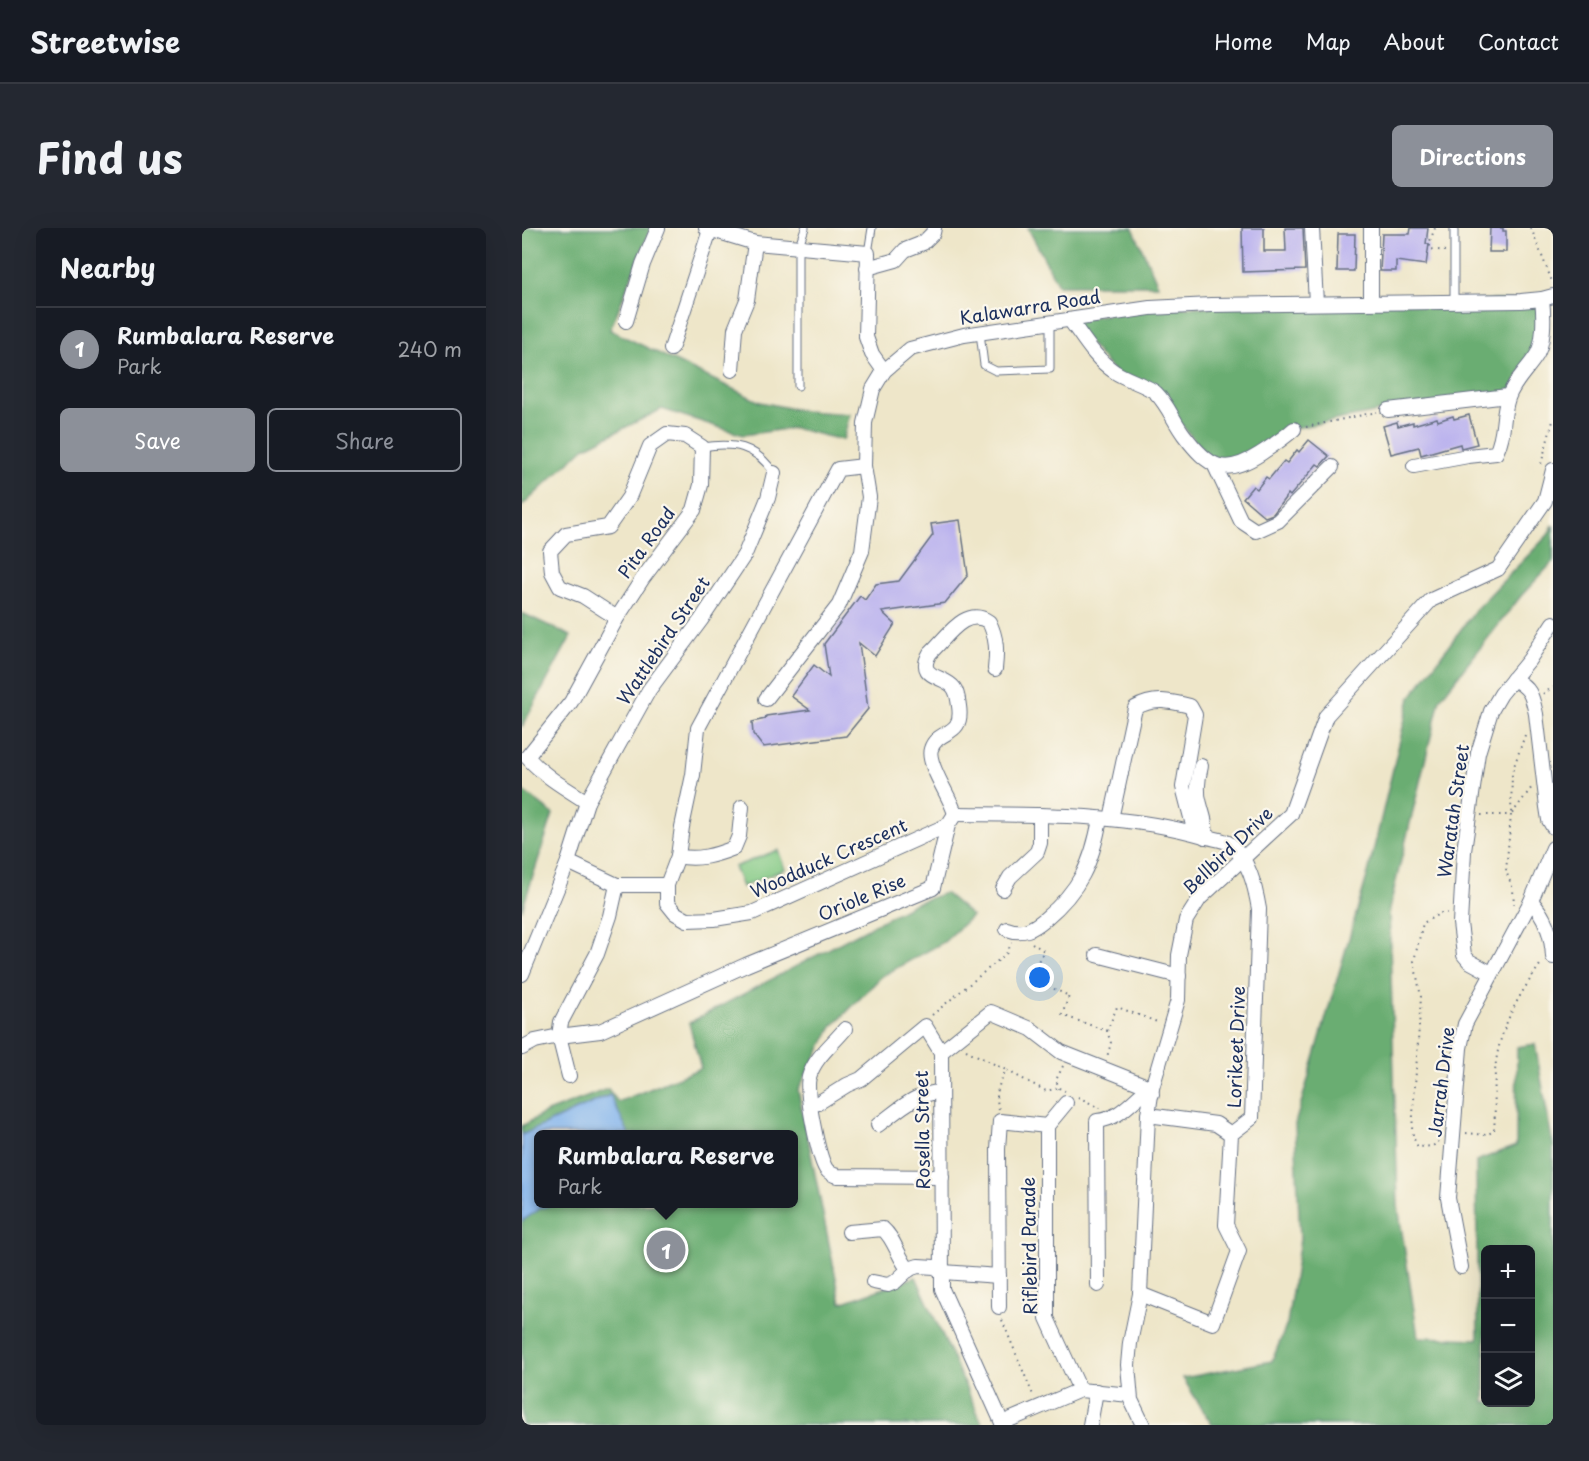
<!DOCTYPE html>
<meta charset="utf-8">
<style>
:root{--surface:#171b24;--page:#242831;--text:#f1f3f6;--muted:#9ea1a6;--line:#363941;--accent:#8c9099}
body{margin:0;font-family:"Playpen Sans",sans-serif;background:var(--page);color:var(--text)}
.controls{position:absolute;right:18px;bottom:18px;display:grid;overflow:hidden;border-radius:9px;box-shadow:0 6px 24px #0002}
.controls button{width:54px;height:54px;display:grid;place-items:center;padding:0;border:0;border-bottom:2px solid var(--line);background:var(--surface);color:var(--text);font:30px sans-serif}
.you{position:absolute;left:518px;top:750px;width:21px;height:21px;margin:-15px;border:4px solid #fff;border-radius:50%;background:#1a73e8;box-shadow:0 0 0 9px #1a73e833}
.badge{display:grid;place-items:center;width:39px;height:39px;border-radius:50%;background:var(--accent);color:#fff;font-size:20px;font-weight:700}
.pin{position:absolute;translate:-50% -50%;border:3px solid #fff;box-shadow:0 2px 6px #0006}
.popup{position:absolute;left:12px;top:902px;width:264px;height:78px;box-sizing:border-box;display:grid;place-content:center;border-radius:9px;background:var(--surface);filter:drop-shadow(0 2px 4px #0005);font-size:20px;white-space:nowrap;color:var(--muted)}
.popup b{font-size:22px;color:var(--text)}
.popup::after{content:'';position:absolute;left:50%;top:100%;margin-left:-12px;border:12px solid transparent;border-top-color:var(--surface)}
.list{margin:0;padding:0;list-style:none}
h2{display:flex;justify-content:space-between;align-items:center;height:78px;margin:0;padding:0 24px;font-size:26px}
h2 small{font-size:20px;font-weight:400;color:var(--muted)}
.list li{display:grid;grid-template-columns:39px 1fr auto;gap:18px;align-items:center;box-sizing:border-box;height:84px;padding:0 24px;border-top:2px solid var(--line)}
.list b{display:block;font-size:22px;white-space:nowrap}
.list p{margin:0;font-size:20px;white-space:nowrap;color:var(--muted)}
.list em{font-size:20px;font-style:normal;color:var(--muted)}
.actions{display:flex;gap:12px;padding:18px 24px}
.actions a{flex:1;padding:14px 0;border:2px solid var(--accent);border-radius:9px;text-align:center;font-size:21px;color:var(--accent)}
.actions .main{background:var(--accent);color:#fff}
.icon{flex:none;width:33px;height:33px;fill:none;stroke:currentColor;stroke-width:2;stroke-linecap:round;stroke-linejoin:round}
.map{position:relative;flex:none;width:1031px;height:1197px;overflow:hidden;border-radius:9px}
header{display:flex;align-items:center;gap:36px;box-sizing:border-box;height:84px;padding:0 30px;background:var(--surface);border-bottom:2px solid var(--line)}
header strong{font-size:28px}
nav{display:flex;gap:33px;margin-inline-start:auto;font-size:21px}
.intro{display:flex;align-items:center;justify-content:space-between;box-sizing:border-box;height:144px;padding:0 36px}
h1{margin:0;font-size:42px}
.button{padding:15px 27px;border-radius:9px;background:var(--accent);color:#fff;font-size:21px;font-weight:700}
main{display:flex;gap:36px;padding:0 36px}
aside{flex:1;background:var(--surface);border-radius:9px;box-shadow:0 6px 24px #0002}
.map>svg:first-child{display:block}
.green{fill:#83c984;stroke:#4f7c71;stroke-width:1.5}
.forest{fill:#6aad72;stroke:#426e68;stroke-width:1.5;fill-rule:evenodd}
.water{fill:#80b2ec;stroke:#4e70a5;stroke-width:1.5}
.building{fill:#b7afee}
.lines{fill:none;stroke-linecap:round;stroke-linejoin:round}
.service-casing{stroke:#656f83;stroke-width:9}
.minor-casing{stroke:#656f83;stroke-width:16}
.path{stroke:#656f83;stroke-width:2;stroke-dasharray:1.5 4.5;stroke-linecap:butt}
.service{stroke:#fff;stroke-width:7}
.minor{stroke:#fff;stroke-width:14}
.labels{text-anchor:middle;stroke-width:4.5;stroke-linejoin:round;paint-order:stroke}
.street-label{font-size:18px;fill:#1b2f5e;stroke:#fbf7ec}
</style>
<header>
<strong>Streetwise</strong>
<nav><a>Home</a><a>Map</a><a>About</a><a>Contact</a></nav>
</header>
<div class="intro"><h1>Find us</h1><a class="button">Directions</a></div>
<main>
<aside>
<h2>Nearby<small></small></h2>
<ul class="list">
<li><span class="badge">1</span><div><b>Rumbalara Reserve</b><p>Park</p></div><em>240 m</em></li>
</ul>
<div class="actions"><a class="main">Save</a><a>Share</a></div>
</aside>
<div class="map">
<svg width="1031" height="1197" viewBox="0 0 1031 1197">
<rect width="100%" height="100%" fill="#fbf7ec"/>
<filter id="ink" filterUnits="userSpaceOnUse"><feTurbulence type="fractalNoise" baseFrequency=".0167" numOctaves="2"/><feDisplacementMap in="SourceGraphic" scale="12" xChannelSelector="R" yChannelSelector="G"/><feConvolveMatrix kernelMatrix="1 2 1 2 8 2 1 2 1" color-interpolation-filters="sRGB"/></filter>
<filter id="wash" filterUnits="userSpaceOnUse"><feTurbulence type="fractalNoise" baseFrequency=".008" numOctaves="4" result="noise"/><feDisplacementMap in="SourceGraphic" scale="24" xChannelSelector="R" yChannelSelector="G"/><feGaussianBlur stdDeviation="1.35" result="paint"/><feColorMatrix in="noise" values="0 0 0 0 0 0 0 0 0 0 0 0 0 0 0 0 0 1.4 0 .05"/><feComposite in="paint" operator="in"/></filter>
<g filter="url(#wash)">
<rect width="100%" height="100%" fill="#eee6c9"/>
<polygon class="green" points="256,622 263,641 220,659 212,639"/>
<g class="forest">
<polygon points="0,0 129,0 88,102 238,174 282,183 328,186 321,212 271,200 221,207 140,181 62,220 0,278"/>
<polygon points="506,0 611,0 636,57 536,57"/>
<polygon points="1020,71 1022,100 986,168 866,182 768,201 721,237 692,236 632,163 592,144 548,92 628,80"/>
<path d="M1031,297V334L999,368L918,471L867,682L876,978L896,1109L956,1111L954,933L994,918L995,819L1013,816L1031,918V1197H690L661,1150L750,1133L765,1096L778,1011L773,896L846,645L888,470L954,381L1026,307ZM963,1022H1008V1174H963Z"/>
<polygon points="0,385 49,408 0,499"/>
<polygon points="0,562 31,586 0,682"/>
<polygon points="423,665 450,688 422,714 360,748 310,799 276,862 319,1075 394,1049 461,1197 0,1197 0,993 19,980 31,976 272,976 272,906 107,906 87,867 0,907 0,898 25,884 86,861 96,874 179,840 167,795 393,675"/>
</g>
<polygon class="water" points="88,867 107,906 16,906 16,976 31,976 19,980 0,993 0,907"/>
<g id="blocks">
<g class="building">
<polygon points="720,0 742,0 742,23 764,23 763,0 781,0 783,42 721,44"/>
<polygon points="889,0 906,0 904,16 907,16 904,37 874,33 874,43 858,43 860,6 888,6"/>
<polygon points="968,0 981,0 981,3 984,3 984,24 967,24"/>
<polygon points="816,6 833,6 832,43 815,43"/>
<polygon points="947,187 955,216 939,220 938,216 899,227 897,219 869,226 861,198 875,194 876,198 891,194 891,197 915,190 916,193 931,188 932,191"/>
<polygon points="787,212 807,228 798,238 795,236 768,268 766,266 751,286 743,289 721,270 731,258 735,261 744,249 747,251 762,233 765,235 775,222 777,224"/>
<polygon points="438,292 446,347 423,375 360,384 373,396 353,428 337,415 346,481 324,508 241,519 231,506 230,494 243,491 244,488 288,482 269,468 292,437 307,449 302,416 338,368 343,372 354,356 377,353 411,307 409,296"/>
</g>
</g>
</g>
<g filter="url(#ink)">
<use href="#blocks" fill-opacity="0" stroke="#656f83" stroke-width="1.5"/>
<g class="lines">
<g class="service-casing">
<g id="service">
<polyline points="932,0 932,74"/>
<polyline points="346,25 350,0"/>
<polyline points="458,105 462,137 474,143 528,141 528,95"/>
<polyline points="276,158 276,20 283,0"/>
<path d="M180,219C212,214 233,217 252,245"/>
</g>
</g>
<g class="minor-casing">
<g id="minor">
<polyline points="184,0 233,15 346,25 344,109 350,126 362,143"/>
<polyline points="790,0 794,75"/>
<polyline points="345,40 374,32 383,22 401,15 411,5 412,0"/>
<polyline points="849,74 849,0"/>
<path d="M548,92C562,111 573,131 593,144C603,151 627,158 634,165C646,177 652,194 662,207C687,240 702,249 738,226C750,218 761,211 772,201"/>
<polyline points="104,93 121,36 136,0"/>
<polyline points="149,121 188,2"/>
<polyline points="210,142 213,101 225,72 233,15"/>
<polyline points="866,182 986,168"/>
<polyline points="692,236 719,293 734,303 756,293 810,239"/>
<polyline points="342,238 316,241 176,500 171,547 160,599 156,628 145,657 145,675 153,685 165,692 192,691 230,685 426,597 433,586"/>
<path d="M892,238L946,228L974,225C984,204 979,191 986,170C991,155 1003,144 1012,131C1023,118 1022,88 1020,71"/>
<path d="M991,451C1009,460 1010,468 1014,486L1025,579L1027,592L1031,599"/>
<polyline points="244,471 317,377 340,323 347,269 342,238 343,195 351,161 362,143 388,121 442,107 628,80 689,77 999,73 1020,71 1031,68"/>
<path d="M679,538C676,550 674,564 678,576C681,588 685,596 683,609"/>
<path d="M65,574C43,560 22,548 5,529L49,474L95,390L121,350L172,282L179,257L180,219L163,208L145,206L128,218L107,269L86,299L44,306L28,323L30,344L38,359L61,368L95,390"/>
<path d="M433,586C515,587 603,585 682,608C690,611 702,611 708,616C727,631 733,658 737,681L730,890L709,906L704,997L717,1023L691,1095L618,1066"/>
<path d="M433,586C429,569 404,536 409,521C416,500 442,510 437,478C436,472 436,466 432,460C423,447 393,451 408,425C424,411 443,377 467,394C475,410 475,423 473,441"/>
<path d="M589,591L613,480C632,469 648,473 668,478L673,487L661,559L673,605"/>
<path d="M156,628C175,633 194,627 212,620L217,608L220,579"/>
<polyline points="46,634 95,657 145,657"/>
<polyline points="481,661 488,649 515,624 518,615 518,587"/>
<path d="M1009,673C1024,689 1030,707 1031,729"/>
<path d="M485,701C501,707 511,701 523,691C558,662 570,635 578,591"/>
<polyline points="575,727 657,748"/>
<polyline points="969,745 947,733 942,727 938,695 942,623 956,525 969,483 979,466 1007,432 1031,395"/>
<polyline points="0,746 46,634 65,574 127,462 179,392 223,326 246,270 252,245"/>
<path d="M323,801C310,817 293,829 287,849C283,863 296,928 304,941C307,945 310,947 316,948L420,949"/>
<polyline points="0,820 13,813 37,808 78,803 224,737 411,660 426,597"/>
<polyline points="47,848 37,808 39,794 75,726 88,688 95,657"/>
<polyline points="289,877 296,875 325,857 339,851 403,798 419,824"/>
<polyline points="626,887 694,896 709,906"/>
<path d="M356,897C377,882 392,865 419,864"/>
<polyline points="525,898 544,875"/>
<path d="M327,1004L361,1001C373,1011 376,1030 387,1042"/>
<polyline points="939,1039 926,970 938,820 943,796 1009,673 1031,620"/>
<polyline points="351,1054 366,1057 373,1054 387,1041 396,1038 413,1039 421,1044 477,1048"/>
<path d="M576,1057L575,893C596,891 606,877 621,865L630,866"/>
<polyline points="477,1079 476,921 478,893 525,898 525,1090 558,1162 608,1167"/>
<polyline points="480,1195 558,1162"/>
<polyline points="481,1197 420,1061 419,824 469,784 509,801 539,824 630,860"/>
<polyline points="568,1197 574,1163"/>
<polyline points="621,1197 609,1172 606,1137 608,1115 618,1066 626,887 630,860 656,772 657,727 664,692 678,670 769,586 804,488 909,372 976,341 1023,273 1031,242"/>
</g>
</g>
<g class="path">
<polyline points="913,0 908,13 908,21 923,23"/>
<polyline points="1009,0 1031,56"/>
<polyline points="784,199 855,184"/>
<polyline points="1019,236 1031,193"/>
<polyline points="1021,466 1031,459"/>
<polyline points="1003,507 990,544 989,587 1010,559"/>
<polyline points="959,587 989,587 984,643 991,661 992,676"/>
<polyline points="510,715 522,723 507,749 547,768 540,787 585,803 589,815 585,829"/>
<polyline points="410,787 484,726 490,715"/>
<polyline points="585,803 595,779 638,795"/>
<polyline points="444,822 484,842"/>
<polyline points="541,838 534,852 537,860 543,863"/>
<polyline points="556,869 578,880"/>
<path d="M477,881C472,866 477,856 484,842L524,863L537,860"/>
<path d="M944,905L964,907L972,903C974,880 971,857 974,834C979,796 999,764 1020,734"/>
<polyline points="917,913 911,918 896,919 892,911 890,902 899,769 892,733 901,695 919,685 925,685"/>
<polyline points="480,1092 511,1167"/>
</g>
<use href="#service" class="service"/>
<use href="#minor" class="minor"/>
</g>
</g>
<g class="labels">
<g class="street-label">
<text transform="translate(508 80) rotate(-9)" y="6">Kalawarra Road</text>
<text transform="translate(125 315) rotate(-54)" y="6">Pita Road</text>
<text transform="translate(142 413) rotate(-56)" y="6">Wattlebird Street</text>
<text transform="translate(932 583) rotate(-82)" y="6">Waratah Street</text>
<text transform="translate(706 623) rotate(-44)" y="6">Bellbird Drive</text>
<text transform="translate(307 631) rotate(-24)" y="6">Woodduck Crescent</text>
<text transform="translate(340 670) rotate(-23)" y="6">Oriole Rise</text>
<text transform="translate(715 819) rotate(-88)" y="6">Lorikeet Drive</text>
<text transform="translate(920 854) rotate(-83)" y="6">Jarrah Drive</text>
<text transform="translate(401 902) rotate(-91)" y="6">Rosella Street</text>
<text transform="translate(508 1018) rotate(-91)" y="6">Riflebird Parade</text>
</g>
</g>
</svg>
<div class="controls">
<button>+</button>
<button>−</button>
<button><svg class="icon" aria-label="layers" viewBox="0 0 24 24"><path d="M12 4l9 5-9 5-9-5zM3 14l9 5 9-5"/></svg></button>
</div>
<div class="you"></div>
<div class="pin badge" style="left:144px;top:1022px">1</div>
<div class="popup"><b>Rumbalara Reserve</b>Park</div>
</div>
</main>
